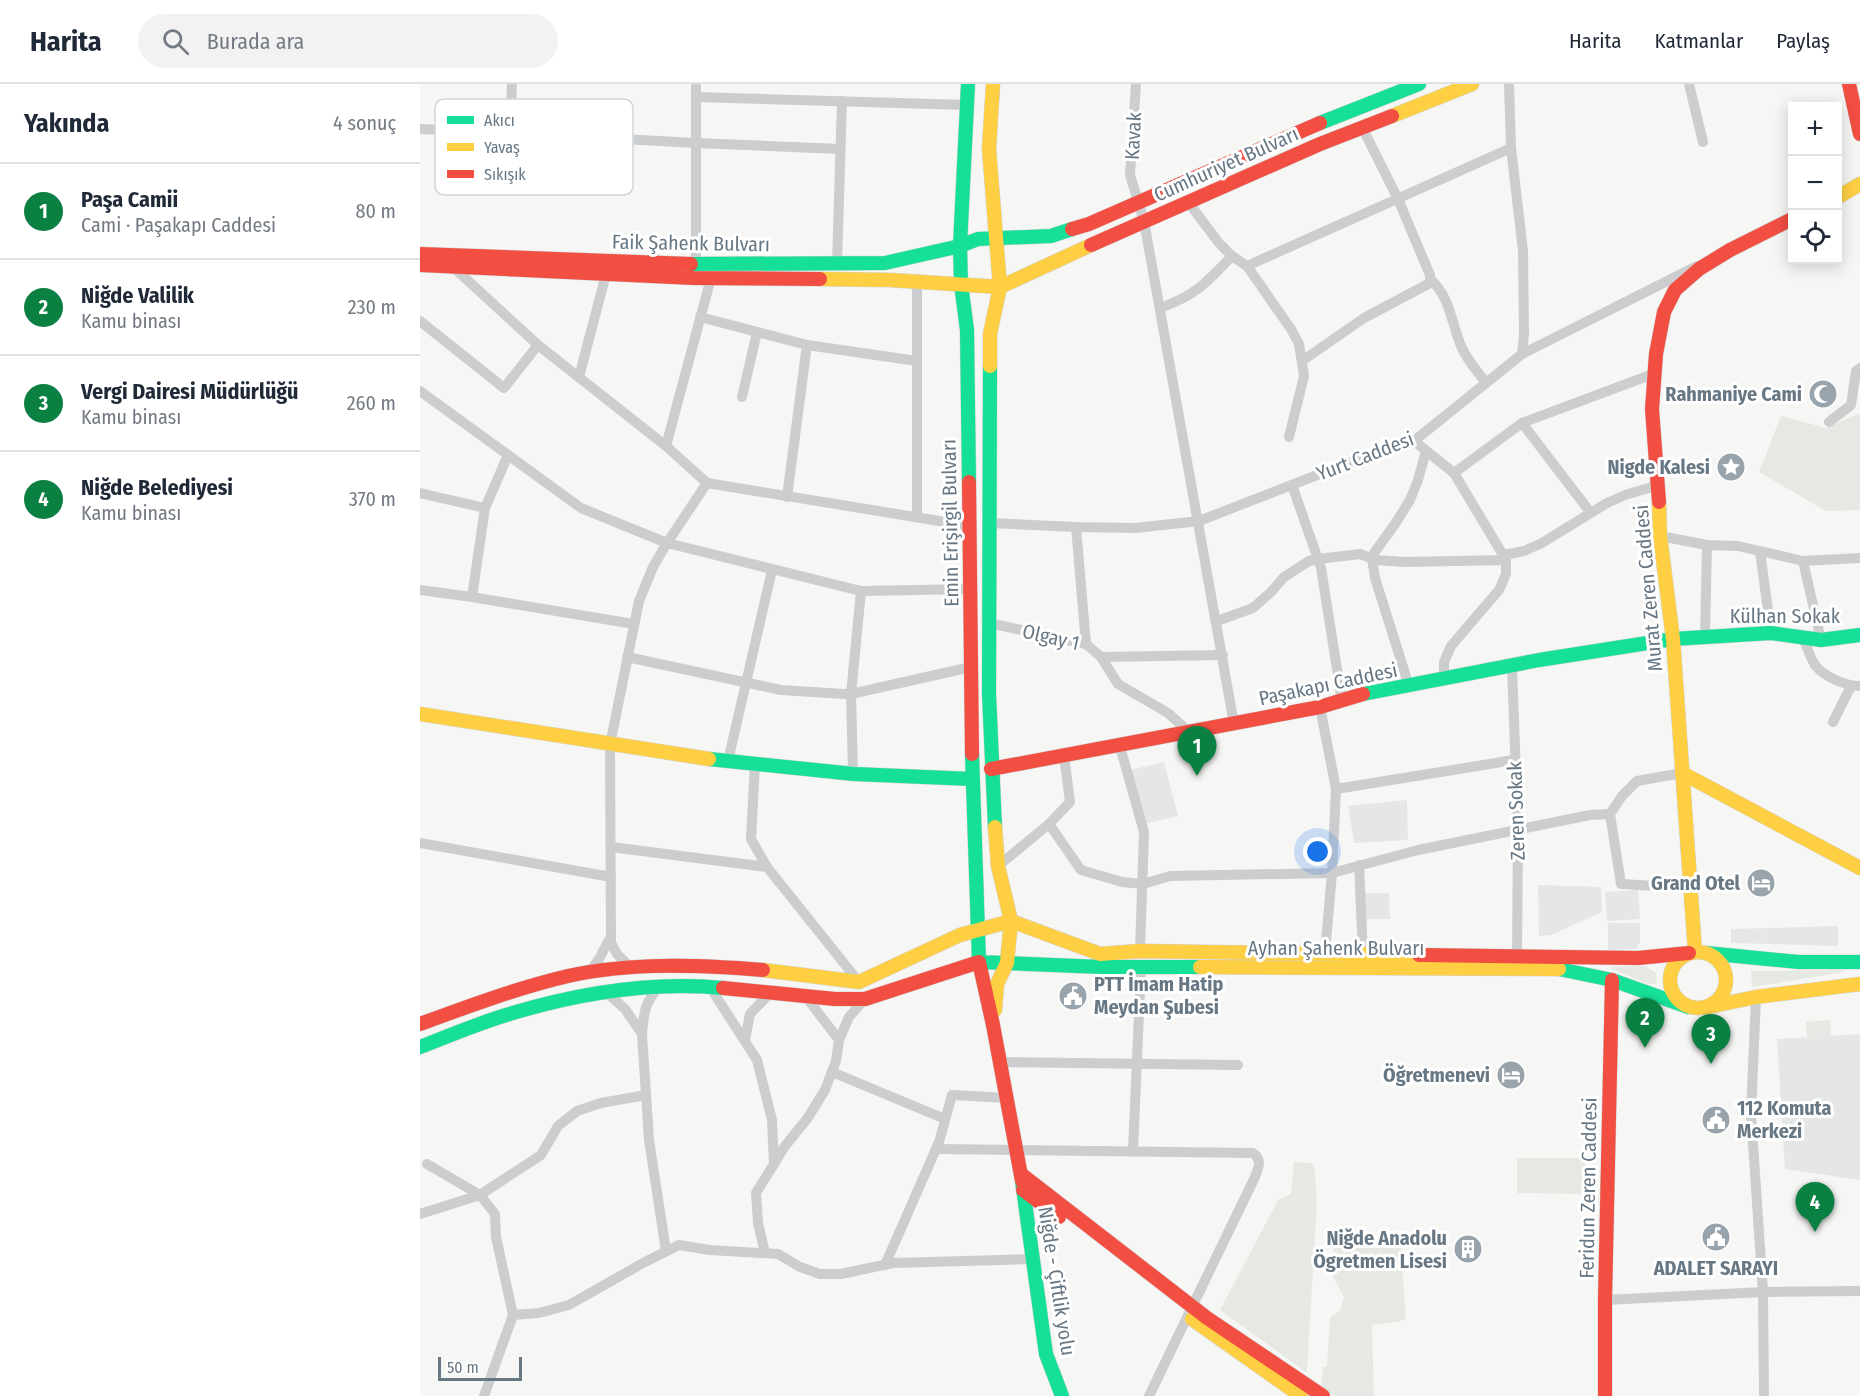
<!DOCTYPE html>
<html lang="tr">
<meta charset="utf-8">
<style>
:root{--surface:#fff;--page:#f2f2f3;--text:#1f2937;--muted:#747a83;--line:#e0e1e3;--accent:#0b8043}
body{margin:0;font-family:"Fira Sans Condensed",sans-serif;background:var(--page);color:var(--text)}
.controls{position:absolute;right:18px;top:18px;display:grid;overflow:hidden;border-radius:0px;box-shadow:0 3px 15px #0003}
.controls button{width:54px;height:54px;display:grid;place-items:center;padding:0;border:0;border-bottom:2px solid var(--line);background:var(--surface);color:var(--text);font:30px sans-serif}
.scale{position:absolute;left:18px;bottom:15px;width:84px;box-sizing:border-box;padding-left:6px;border:3px solid #677784;border-top:0;font-size:16px;line-height:21px;white-space:nowrap;color:#677784;-webkit-text-stroke:4px #fff;paint-order:stroke}
.you{position:absolute;left:898px;top:768px;width:21px;height:21px;margin:-15px;border:4px solid #fff;border-radius:50%;background:#1a73e8;box-shadow:0 0 0 9px #1a73e833}
.badge{display:grid;place-items:center;width:39px;height:39px;border-radius:50%;background:var(--accent);color:#fff;font-size:20px;font-weight:700}
.pin{position:absolute;translate:-50% -50px;filter:drop-shadow(0 2px 3px #0008)}
.pin::after{content:'';position:absolute;top:32px;width:21px;height:18px;background:inherit;clip-path:polygon(0 0,100% 0,50% 100%)}
.list{margin:0;padding:0;list-style:none}
h2{display:flex;justify-content:space-between;align-items:center;height:78px;margin:0;padding:0 24px;font-size:26px}
h2 small{font-size:20px;font-weight:400;color:var(--muted)}
.list li{display:grid;grid-template-columns:39px 1fr auto;gap:18px;align-items:center;box-sizing:border-box;height:96px;padding:0 24px;border-top:2px solid var(--line)}
.list b{display:block;font-size:22px;white-space:nowrap}
.list p{margin:0;font-size:20px;white-space:nowrap;color:var(--muted)}
.list em{font-size:20px;font-style:normal;color:var(--muted)}
.icon{flex:none;width:33px;height:33px;fill:none;stroke:currentColor;stroke-width:2;stroke-linecap:round;stroke-linejoin:round}
.map{position:relative;flex:none;width:1440px;height:1312px;overflow:hidden}
header{display:flex;align-items:center;gap:36px;box-sizing:border-box;height:84px;padding:0 30px;background:var(--surface);border-bottom:2px solid var(--line)}
header strong{font-size:28px}
nav{display:flex;gap:33px;margin-inline-start:auto;font-size:21px}
.search{width:420px;height:54px;background:var(--page);display:flex;align-items:center;gap:15px;box-sizing:border-box;padding:0 21px;border-radius:33px;color:var(--muted);font-size:22px}
main{display:flex}
aside{flex:1;background:var(--surface)}
.map>svg:first-child{display:block}
.built{fill:#e5e6e6}
.green{fill:#e6e9e3}
.lines{fill:none;stroke-linecap:round;stroke-linejoin:round}
.fast-casing{stroke:#d2d3d3;stroke-width:15}
.slow-casing{stroke:#d2d3d3;stroke-width:15}
.jam-casing{stroke:#d2d3d3;stroke-width:15}
.street{stroke:#cccdce;stroke-width:10}
.fast{stroke:#16e098;stroke-width:14}
.slow{stroke:#ffcf43;stroke-width:14}
.jam{stroke:#f24e42;stroke-width:14}
.labels{text-anchor:middle;stroke-width:6;stroke-linejoin:round;paint-order:stroke}
.street-label{font-size:20px;fill:#677784;stroke:#fff}
.poi-label{font-size:20px;font-weight:bold;fill:#677784;stroke:#fff;text-anchor:end}
.key{fill:#fff;stroke:#d1d6da;stroke-width:1.5}
.key-label{font-size:16px;fill:#677784}
</style>
<header>
<strong>Harita</strong>
<div class="search"><svg class="icon" aria-label="search" viewBox="0 0 24 24"><circle cx="10" cy="10" r="6"/><path d="M15 15l6 6"/></svg>Burada ara</div>
<nav><a>Harita</a><a>Katmanlar</a><a>Paylaş</a></nav>
</header>
<main>
<aside>
<h2>Yakında<small>4 sonuç</small></h2>
<ul class="list">
<li><span class="badge">1</span><div><b>Paşa Camii</b><p>Cami · Paşakapı Caddesi</p></div><em>80 m</em></li>
<li><span class="badge">2</span><div><b>Niğde Valilik</b><p>Kamu binası</p></div><em>230 m</em></li>
<li><span class="badge">3</span><div><b>Vergi Dairesi Müdürlüğü</b><p>Kamu binası</p></div><em>260 m</em></li>
<li><span class="badge">4</span><div><b>Niğde Belediyesi</b><p>Kamu binası</p></div><em>370 m</em></li>
</ul>
</aside>
<div class="map">
<svg width="1440" height="1312" viewBox="0 0 1440 1312">
<rect width="100%" height="100%" fill="#f6f6f5"/>
<g class="built">
<polygon points="744,678 758,732 724,740 710,686"/>
<polygon points="987,716 988,756 934,759 928,722"/>
<polygon points="1118,801 1181,803 1182,828 1131,851 1119,852"/>
<polygon points="1218,806 1220,835 1187,837 1185,808"/>
<polygon points="943,809 969,809 970,835 944,835"/>
<polygon points="1188,839 1220,839 1220,860 1218,860 1218,865 1188,866"/>
<polygon points="1418,842 1418,862 1311,859 1311,845"/>
<polygon points="1440,950 1440,1096 1365,1085 1357,955"/>
</g>
<g class="green">
<polygon points="1440,329 1440,426 1406,427 1339,388 1361,332 1406,344"/>
<polygon points="1225,882 1236,889 1237,896 1235,900 1228,900 1192,885 1193,883"/>
<polygon points="1424,886 1424,888 1332,903 1331,887"/>
<polygon points="1410,936 1411,952 1387,953 1386,938"/>
<polygon points="1097,1074 1166,1074 1166,1110 1097,1109"/>
<polygon points="874,1078 890,1079 894,1081 897,1119 887,1287 886,1288 800,1226 858,1116 871,1110"/>
<polygon points="914,1164 981,1164 986,1234 981,1237 952,1241 954,1312 914,1312 901,1302 903,1283 907,1283 910,1233 920,1227 924,1213 913,1192"/>
</g>
<g class="lines">
<g class="fast-casing">
<g id="fast">
<polyline points="548,0 540,162 541,200 547,246 549,398"/>
<polyline points="900,39 999,0"/>
<polyline points="271,180 465,179 540,162 558,155 631,152 652,145"/>
<polyline points="570,282 569,610 575,743"/>
<polyline points="943,610 1119,576 1253,555 1351,549 1401,556 1440,551"/>
<polyline points="552,670 559,878 682,883 780,883"/>
<polyline points="289,675 434,690 552,695"/>
<polyline points="1286,869 1379,878 1440,878"/>
<polyline points="1139,885 1192,896 1268,923"/>
<path d="M0,963C28,952 57,940 86,931C155,910 231,897 303,904"/>
<polyline points="602,1097 626,1270 642,1312"/>
</g>
</g>
<g class="slow-casing">
<g id="slow">
<polyline points="972,32 1052,0"/>
<polyline points="1418,113 1440,100"/>
<polyline points="400,195 470,196 580,203 671,161"/>
<polyline points="570,282 570,250 580,203 569,65 573,0"/>
<polyline points="1239,418 1240,452 1253,555 1275,868"/>
<polyline points="0,630 289,675"/>
<polyline points="1262,689 1440,784"/>
<polyline points="575,743 578,782 591,837 680,870 720,867 999,871"/>
<circle cx="1278" cy="896" r="28"/>
<polyline points="780,883 1139,885"/>
<polyline points="343,886 439,898 540,851 591,837 587,879 577,900 575,926"/>
<polyline points="1288,923 1336,913 1440,900"/>
<polyline points="772,1235 881,1312"/>
</g>
</g>
<g class="jam-casing">
<g id="jam">
<polyline points="1429,0 1440,50"/>
<polyline points="652,145 669,140 900,39"/>
<polyline points="671,161 900,60 972,32"/>
<polyline points="0,170 271,180"/>
<polyline points="0,181 274,194 400,195"/>
<polyline points="549,398 552,670"/>
<polyline points="1239,418 1232,325 1236,270 1244,228 1255,206 1279,185 1310,166 1372,135"/>
<polyline points="571,685 900,623 943,610"/>
<polyline points="999,871 1218,874 1269,869"/>
<polyline points="303,904 415,915 445,915 559,878 573,941 602,1097"/>
<path d="M0,940C49,922 97,904 148,892C211,878 279,881 343,886"/>
<polyline points="601,1090 787,1234 903,1312"/>
<polyline points="603,1106 639,1133"/>
<polyline points="1185,1312 1185,1216 1192,896"/>
</g>
</g>
<g class="street">
<polyline points="92,0 90,49 276,59 276,0"/>
<polyline points="716,0 710,91 724,137 814,640"/>
<polyline points="1269,0 1283,58"/>
<polyline points="276,13 547,21"/>
<polyline points="0,45 90,49"/>
<polyline points="768,118 799,159 812,172 827,182 871,245 879,260 884,292 869,353"/>
<polyline points="417,179 422,17"/>
<polyline points="276,180 276,59 420,65"/>
<polyline points="827,182 1091,64"/>
<polyline points="33,183 118,261 246,362 287,399 247,459 233,483 219,517 190,661 191,859 197,870 211,884"/>
<path d="M1010,195C1031,213 1031,240 1042,264C1047,276 1058,288 1066,299"/>
<path d="M740,224C776,211 786,199 812,172"/>
<polyline points="280,233 387,261 367,413"/>
<polyline points="0,237 84,304 118,261"/>
<polyline points="387,261 497,277 497,198"/>
<polyline points="1102,270 1277,182"/>
<polyline points="882,277 944,234 1010,199 1010,191 978,115 942,43"/>
<polyline points="159,293 186,190"/>
<polyline points="0,307 161,424 247,459 441,507 431,610 433,690"/>
<polyline points="322,313 337,248"/>
<polyline points="1409,338 1431,321 1436,287 1440,284"/>
<polyline points="1102,339 1170,428"/>
<polyline points="994,357 1034,389 1086,476 1086,490 1079,506 1031,562 1024,578 1024,595"/>
<polyline points="246,362 291,194"/>
<polyline points="1034,389 1102,339 1233,290"/>
<polyline points="287,399 550,442"/>
<polyline points="872,401 901,484 922,617"/>
<polyline points="0,409 65,424 88,371"/>
<polyline points="497,433 497,277"/>
<polyline points="569,439 656,443 715,444 779,437 956,368 994,357 1102,270 1104,250 1103,167 1091,64 1089,0"/>
<polyline points="656,443 666,560"/>
<polyline points="1240,452 1287,461 1318,462 1383,477 1440,474"/>
<polyline points="1340,467 1351,549"/>
<polyline points="1084,471 1104,467 1122,459 1187,419 1205,411 1239,401"/>
<polyline points="1383,477 1401,556"/>
<polyline points="0,506 52,513 65,424"/>
<polyline points="441,507 550,505"/>
<polyline points="52,513 214,540"/>
<polyline points="797,537 833,524 851,508 864,493 889,477 898,475 940,470 956,476 985,478 1086,476"/>
<polyline points="569,539 666,560 681,573 698,600 748,629 768,647"/>
<polyline points="1285,552 1287,461"/>
<path d="M1383,554C1387,563 1390,573 1395,581C1404,593 1426,602 1440,602"/>
<polyline points="207,573 361,606 424,610 431,610 551,583"/>
<polyline points="681,573 803,571"/>
<polyline points="1092,582 1098,746 1097,872"/>
<polyline points="989,602 955,494 952,474 954,469 975,440 990,416 998,396 1006,367"/>
<polyline points="900,623 916,705 912,789 905,869"/>
<polyline points="1413,638 1431,602"/>
<polyline points="699,659 724,748 720,867"/>
<polyline points="308,677 352,486"/>
<polyline points="335,680 331,755 347,783 439,898"/>
<polyline points="916,705 1094,676"/>
<polyline points="1190,730 1201,800 1271,804"/>
<polyline points="629,740 661,786 702,798 723,800 750,792 912,789 998,766 1170,731 1190,730 1202,712 1217,697 1262,689"/>
<polyline points="0,759 191,793"/>
<polyline points="191,763 347,783"/>
<polyline points="939,781 943,870"/>
<polyline points="578,782 629,740 650,718 644,672"/>
<polyline points="168,890 179,875 191,852"/>
<polyline points="290,903 337,976 352,1036 354,1080 336,1109 338,1139 345,1169"/>
<path d="M186,908L205,925L222,950C224,929 224,920 238,904"/>
<polyline points="386,913 419,956"/>
<polyline points="1336,913 1331,1030 1343,1208 1344,1312"/>
<polyline points="222,950 229,1056 246,1167"/>
<polyline points="325,956 330,930 351,908"/>
<polyline points="580,978 818,981"/>
<polyline points="412,988 525,1035"/>
<path d="M516,1065L833,1069C843,1076 838,1084 835,1093L729,1312"/>
<polyline points="713,1067 721,883"/>
<polyline points="7,1080 60,1111 75,1130 76,1153 93,1231 64,1312"/>
<polyline points="354,1080 365,1062 387,1035 405,1006 416,977 419,956 429,933 445,915"/>
<polyline points="0,1130 60,1111 121,1071 138,1042 157,1027 181,1019 226,1011"/>
<polyline points="465,1181 519,1058 532,1011 587,1014"/>
<polyline points="1185,1216 1343,1208 1440,1207"/>
<polyline points="93,1231 119,1229 149,1221 223,1179 259,1161 290,1166 358,1170 380,1183 400,1190 421,1190 473,1179 613,1175"/>
</g>
<use href="#fast" class="fast"/>
<use href="#slow" class="slow"/>
<use href="#jam" class="jam"/>
</g>
<defs>
<g id="mosque-disc" transform="scale(1.5)"><circle r="9.5" fill="#99a3ac" stroke="#fff"/><path d="M3.5-4.9A6 6 0 1 0 3.5 4.9A5 5 0 1 1 3.5-4.9Z" fill="#fff"/></g>
<g id="sight-disc" transform="scale(1.5)"><circle r="9.5" fill="#99a3ac" stroke="#fff"/><path d="M0-6L1.8-2.2L6-1.7L2.9 1.2L3.7 5.4L0 3.3L-3.7 5.4L-2.9 1.2L-6-1.7L-1.8-2.2Z" fill="#fff"/></g>
<g id="hotel-disc" transform="scale(1.5)"><circle r="9.5" fill="#99a3ac" stroke="#fff"/><path d="M-6-4.5h1.5V1H6V5H4.5V3h-9V5H-6ZM-4 0a1.8 1.8 0 1 1 3.6 0ZM.5 0V-2.5h3Q6-2.5 6 0Z" fill="#fff"/></g>
<g id="civic-disc" transform="scale(1.5)"><circle r="9.5" fill="#99a3ac" stroke="#fff"/><path d="M-.6-6.5H3V-4.5H.6V-3L4-1V1h2V6H-6V1h2V-1L-.6-3ZM-1.2 2.5V6h2.4V2.5Z" fill="#fff"/></g>
<g id="building-disc" transform="scale(1.5)"><circle r="9.5" fill="#99a3ac" stroke="#fff"/><path d="M-4-6H4V6H1V3H-1V6H-4ZM-2.5-4.3h1.7v1.8h-1.7ZM.8-4.3h1.7v1.8H.8ZM-2.5-1h1.7V.8h-1.7ZM.8-1h1.7V.8H.8Z" fill="#fff"/></g>
</defs>
<g fill-rule="evenodd">
<use href="#mosque-disc" x="1403" y="310"/>
<use href="#sight-disc" x="1311" y="383"/>
<use href="#hotel-disc" x="1341" y="799"/>
<use href="#civic-disc" x="653" y="912"/>
<use href="#hotel-disc" x="1091" y="991"/>
<use href="#civic-disc" x="1296" y="1036"/>
<use href="#civic-disc" x="1296" y="1153"/>
<use href="#building-disc" x="1048" y="1165"/>
</g>
<g class="labels">
<g class="street-label">
<text transform="translate(713 52) rotate(-87)" y="7">Kavak</text>
<text transform="translate(806 80) rotate(-24)" y="7">Cumhuriyet Bulvarı</text>
<text transform="translate(271 159) rotate(1)" y="7">Faik Şahenk Bulvarı</text>
<text transform="translate(945 372) rotate(-21)" y="7">Yurt Caddesi</text>
<text transform="translate(530 439) rotate(-91)" y="7">Emin Erişirgil Bulvarı</text>
<text transform="translate(1228 504) rotate(-95)" y="7">Murat Zeren Caddesi</text>
<text x="1365" y="539">Külhan Sokak</text>
<text transform="translate(631 553) rotate(13)" y="7">Olgay 1</text>
<text transform="translate(908 600) rotate(-12)" y="7">Paşakapı Caddesi</text>
<text transform="translate(1096 727) rotate(-92)" y="7">Zeren Sokak</text>
<text x="916" y="871">Ayhan Şahenk Bulvarı</text>
<text transform="translate(1168 1104) rotate(-89)" y="7">Feridun Zeren Caddesi</text>
<text transform="translate(637 1197) rotate(81)" y="7">Niğde - Çiftlik yolu</text>
</g>
<g class="poi-label">
<text x="1382" y="317">Rahmaniye Cami</text>
<text x="1290" y="390">Nigde Kalesi</text>
<text x="1320" y="806">Grand Otel</text>
<text x="674" y="907" text-anchor="start">PTT İmam Hatip<tspan x="674" dy="23">Meydan Şubesi</tspan></text>
<text x="1070" y="998">Öğretmenevi</text>
<text x="1317" y="1031" text-anchor="start">112 Komuta<tspan x="1317" dy="23">Merkezi</tspan></text>
<text x="1027" y="1161">Niğde Anadolu<tspan x="1027" dy="23">Ögretmen Lisesi</tspan></text>
<text x="1296" y="1191" text-anchor="middle">ADALET SARAYI</text>
</g>
</g>
<rect x="15" y="15" width="198" height="96" rx="9" class="key"/>
<rect x="27" y="32" width="27" height="8" fill="#16e098"/>
<rect x="27" y="59" width="27" height="8" fill="#ffcf43"/>
<rect x="27" y="86" width="27" height="8" fill="#f24e42"/>
<g class="key-label">
<text x="64" y="42">Akıcı</text>
<text x="64" y="69">Yavaş</text>
<text x="64" y="96">Sıkışık</text>
</g>
</svg>
<div class="controls">
<button>+</button>
<button>−</button>
<button><svg class="icon" aria-label="locate" viewBox="0 0 24 24"><circle cx="12" cy="12" r="6"/><path d="M12 2v4M12 18v4M2 12h4M18 12h4"/></svg></button>
</div>
<div class="scale">50 m</div>
<div class="you"></div>
<div class="pin badge" style="left:777px;top:692px">1</div>
<div class="pin badge" style="left:1225px;top:964px">2</div>
<div class="pin badge" style="left:1291px;top:980px">3</div>
<div class="pin badge" style="left:1395px;top:1148px">4</div>
</div>
</main>
